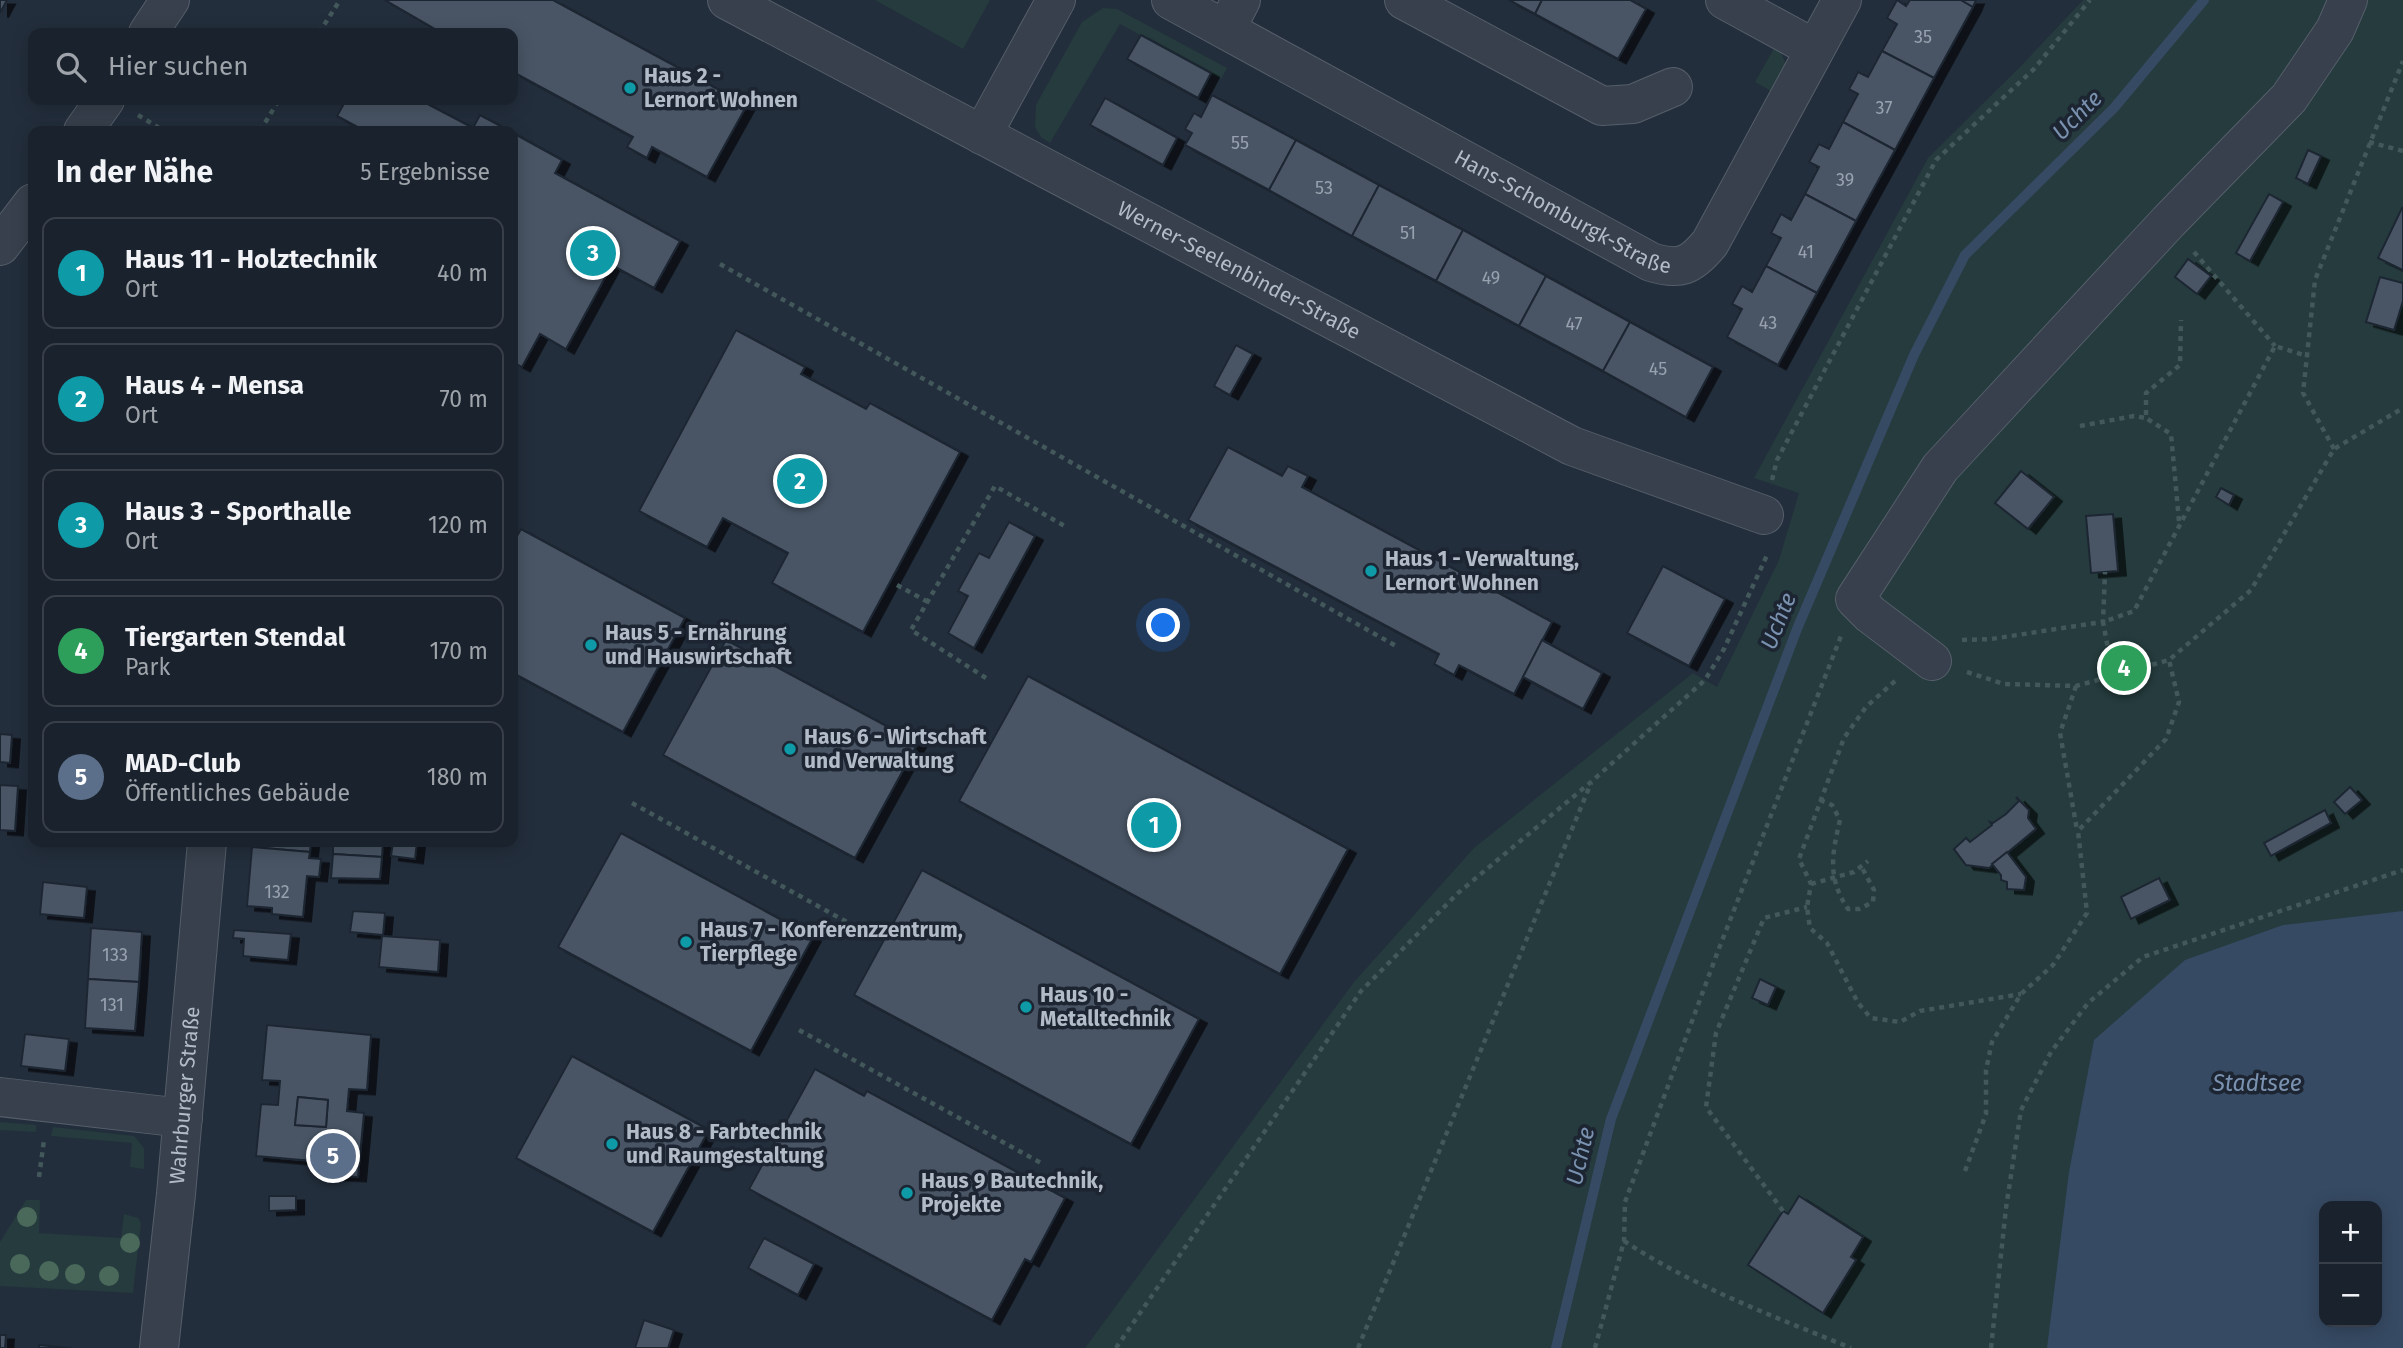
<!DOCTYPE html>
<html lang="de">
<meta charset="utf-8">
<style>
:root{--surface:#1a222d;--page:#232a35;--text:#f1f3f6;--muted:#9fa4aa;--line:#383f49;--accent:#87b4f8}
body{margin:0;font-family:"Fira Sans",sans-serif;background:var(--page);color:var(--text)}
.controls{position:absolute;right:21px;bottom:21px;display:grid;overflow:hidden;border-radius:14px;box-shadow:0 4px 18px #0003}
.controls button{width:63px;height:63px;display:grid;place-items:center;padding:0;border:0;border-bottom:2px solid var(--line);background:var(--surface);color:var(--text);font:35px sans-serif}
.you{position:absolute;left:1164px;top:626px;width:24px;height:24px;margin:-18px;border:5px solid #fff;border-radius:50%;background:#1a73e8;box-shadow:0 0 0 10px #1a73e833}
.badge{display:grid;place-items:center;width:46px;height:46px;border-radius:50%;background:var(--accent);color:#fff;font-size:23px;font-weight:700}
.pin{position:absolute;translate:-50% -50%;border:4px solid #fff;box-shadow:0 2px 7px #0006}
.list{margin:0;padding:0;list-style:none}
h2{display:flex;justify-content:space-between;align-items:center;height:91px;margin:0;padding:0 28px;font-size:30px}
h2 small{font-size:23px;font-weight:400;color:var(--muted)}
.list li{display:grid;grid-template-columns:46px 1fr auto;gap:21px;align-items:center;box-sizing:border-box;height:112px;margin:0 14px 14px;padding:0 14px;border:2px solid var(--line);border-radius:14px}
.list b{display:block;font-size:26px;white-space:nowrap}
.list p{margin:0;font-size:23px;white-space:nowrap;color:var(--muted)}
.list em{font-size:23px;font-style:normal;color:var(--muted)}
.icon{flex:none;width:38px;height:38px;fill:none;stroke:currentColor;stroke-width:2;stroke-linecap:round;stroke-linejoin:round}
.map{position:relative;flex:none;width:2403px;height:1348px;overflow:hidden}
.search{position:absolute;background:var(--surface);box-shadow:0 4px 18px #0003;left:28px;top:28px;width:490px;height:77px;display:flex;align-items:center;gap:18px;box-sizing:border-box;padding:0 24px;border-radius:14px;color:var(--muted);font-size:26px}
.panel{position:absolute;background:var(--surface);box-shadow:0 4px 18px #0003;left:28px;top:126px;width:490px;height:721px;border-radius:14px}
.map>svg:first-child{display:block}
.green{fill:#253b3d;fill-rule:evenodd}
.water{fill:#364a63;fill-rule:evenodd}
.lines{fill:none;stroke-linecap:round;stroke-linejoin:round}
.stream{stroke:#364a63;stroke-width:10}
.building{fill:#495565;stroke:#1e2733;stroke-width:2;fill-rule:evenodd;filter:url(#shadow)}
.minor-casing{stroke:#555e6a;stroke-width:40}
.path{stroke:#43585a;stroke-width:4.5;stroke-dasharray:5 5;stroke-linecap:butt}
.minor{stroke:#37404c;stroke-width:38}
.tree{fill:#4a695a}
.culture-dot{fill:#0f9aa8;stroke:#1c2531;stroke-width:2.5}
.labels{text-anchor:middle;stroke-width:7;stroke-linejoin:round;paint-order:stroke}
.number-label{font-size:18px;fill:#98a2af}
.poi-label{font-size:21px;font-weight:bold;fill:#b2bbc8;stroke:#1c2531;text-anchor:start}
.street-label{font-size:21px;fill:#b2bbc8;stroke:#1c2531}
.water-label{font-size:23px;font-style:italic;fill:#7a92b0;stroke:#1c2531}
</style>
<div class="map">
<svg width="2403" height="1348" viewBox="0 0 2403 1348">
<defs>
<filter id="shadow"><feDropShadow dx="8" dy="4.5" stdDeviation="0" flood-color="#0009"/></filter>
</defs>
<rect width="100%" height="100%" fill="#232e3c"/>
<g class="green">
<polygon points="875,0 990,0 963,49"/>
<path d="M2083,0H2403V1348H1085L1354,982L1474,848L1693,673L1717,687L1779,560L1799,493L1754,478L1928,158L2021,66ZM2324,1206H2377V1322H2324Z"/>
<polygon points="1103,8 1117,9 1227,68 1221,79 1120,24 1050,143 1041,137 1035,127 1036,105 1082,22"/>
<polygon points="1777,43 1789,72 1776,94 1755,82"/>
<polygon points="0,1122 36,1125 36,1132 0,1130"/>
<polygon points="53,1127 134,1136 144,1148 144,1169 130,1167 132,1143 51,1136"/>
<polygon points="26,1200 40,1200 39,1233 121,1238 124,1214 138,1218 141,1223 133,1293 0,1286 0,1242"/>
</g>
<path class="water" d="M2403,911V1348H2047L2069,1172L2094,1040L2185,960L2283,925ZM2324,1206H2377V1322H2324Z"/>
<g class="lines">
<polyline class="stream" points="1556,1348 1611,1119 1797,629 1914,355 1965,255 2114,108 2204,0"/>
</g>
<g class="building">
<polygon points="0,0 7,0 0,13"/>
<polygon points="385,0 553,0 747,105 707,177 652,147 647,158 627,147 633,137 513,72 513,33 442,33"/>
<polygon points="1509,0 1542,0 1535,14"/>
<polygon points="1542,0 1630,0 1646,9 1618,59 1535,14"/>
<polygon points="1897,0 1906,6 1910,0 1961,0 1973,7 1934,78 1882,51 1897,24 1887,18"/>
<polygon points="1961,0 1976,0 1973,7"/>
<polygon points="1141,35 1211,73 1198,98 1127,59"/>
<polygon points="1882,51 1934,78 1895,150 1843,122 1858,94 1849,89 1854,80 1858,72 1868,77"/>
<polygon points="1212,95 1296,140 1269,190 1185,145 1192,133 1185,129 1194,113 1201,117"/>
<polygon points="1105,98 1177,138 1163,165 1090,125"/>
<polygon points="346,100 420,100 473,128 480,115 510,131 365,131 337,116"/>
<polygon points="1843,122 1895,150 1856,221 1805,194 1819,167 1809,162 1819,144 1829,149"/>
<polygon points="513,133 562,160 555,173 680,241 654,288 612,265 566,349 540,334 522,367 513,362"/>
<polygon points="1296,140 1379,185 1352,236 1269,190"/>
<polygon points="2308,150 2321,156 2308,184 2296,178"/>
<polygon points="1379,185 1463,230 1436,281 1352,236"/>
<polygon points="1805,194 1856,221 1817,293 1766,266 1781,238 1771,233 1781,214 1791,220"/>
<polygon points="2269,194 2283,202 2250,261 2236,253"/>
<polygon points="2402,208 2403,209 2403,270 2378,258"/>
<polygon points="1463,230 1546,276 1519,326 1436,281"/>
<polygon points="2188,259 2211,276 2197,294 2175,277"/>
<polygon points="1766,266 1817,293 1778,365 1727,337 1742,309 1732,304 1742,286 1752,292"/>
<polygon points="1546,276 1630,322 1603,371 1519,326"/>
<polygon points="2380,277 2403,283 2403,301 2394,330 2366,322"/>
<polygon points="1630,322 1713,367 1686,417 1603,371"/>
<polygon points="736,330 805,367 801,374 866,409 870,403 960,452 863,632 772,583 788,553 723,518 707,547 639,511"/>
<polygon points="1236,345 1253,354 1230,395 1214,386"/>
<polygon points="1228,447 1282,476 1288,466 1308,476 1302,487 1552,622 1514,694 1459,665 1454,675 1434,664 1439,654 1188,520"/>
<polygon points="2021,471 2054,497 2028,529 1995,503"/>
<polygon points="2221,488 2234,495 2229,505 2216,497"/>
<polygon points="2113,514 2118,571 2091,573 2086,516"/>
<polygon points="1009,522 1035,536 974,648 948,633 968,596 958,591 979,553 989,558"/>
<polygon points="521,529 685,618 623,732 513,673 513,543"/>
<polygon points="1663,566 1725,599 1689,666 1627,633"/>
<polygon points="726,640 918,743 855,858 663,755"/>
<polygon points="1542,640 1602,673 1583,709 1523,677"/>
<polygon points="1028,676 1348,849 1280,974 959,801"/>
<polygon points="0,734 12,735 10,763 0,762"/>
<polygon points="0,785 18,786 15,831 0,830"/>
<polygon points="2350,787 2362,800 2345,814 2334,802"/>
<polygon points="2016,797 2029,810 2028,818 2036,829 1989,868 1966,865 1954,849 1966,838 1970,842 1992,825 1990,822 1993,823 2006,814 2019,801"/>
<polygon points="2325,810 2331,823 2271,856 2264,843"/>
<polygon points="621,833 813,937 751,1051 558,947"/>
<polygon points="253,842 311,842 310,852 252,847"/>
<polygon points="333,842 383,842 382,857 333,854"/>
<polygon points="393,842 417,842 415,859 391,856"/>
<polygon points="252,847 310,852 309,858 321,859 319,877 307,876 303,917 272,914 272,908 247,906"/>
<polygon points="2007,852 2026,877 2024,890 2007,889 2007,882 2001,880 2001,875 1992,864"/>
<polygon points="333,854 382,857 380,879 331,878"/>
<polygon points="922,870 1199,1019 1131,1144 854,995"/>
<polygon points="2159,878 2170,900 2131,919 2121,897"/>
<polygon points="43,882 87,887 84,918 40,914"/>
<polygon points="353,911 385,913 383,935 350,932"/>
<polygon points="91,928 142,932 139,982 88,979"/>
<polygon points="234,930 291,934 288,960 243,956 244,939 233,938"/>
<polygon points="382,936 440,940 438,972 379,967"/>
<polygon points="88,979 139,982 135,1031 85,1028"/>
<polygon points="1760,979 1776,987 1768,1005 1752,998"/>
<path d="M267,1025L371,1035L367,1090L349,1089L347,1111L364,1113L358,1177L323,1175L324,1162L256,1156L261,1104L278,1105L280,1081L262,1080ZM298,1097L328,1100L326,1127L295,1125Z"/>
<polygon points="25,1034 69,1039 65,1071 21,1066"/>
<polygon points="572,1056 709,1130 653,1232 516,1158"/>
<polygon points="815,1069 864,1096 867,1091 1065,1198 1031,1262 1025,1259 992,1320 749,1189"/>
<polygon points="298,1097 328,1100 326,1127 295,1125"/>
<polygon points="269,1196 296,1196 296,1210 269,1211"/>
<polygon points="1799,1196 1863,1237 1851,1257 1856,1260 1823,1313 1748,1265 1783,1211 1788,1214"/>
<polygon points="764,1238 814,1264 798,1295 748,1268"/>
<polygon points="644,1320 674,1330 668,1348 635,1348"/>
<polygon points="0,1335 6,1335 5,1348 0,1348"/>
<polygon points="39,1345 71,1348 39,1348"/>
</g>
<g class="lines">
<g class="minor-casing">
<g id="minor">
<path id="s1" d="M727,0L1572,446L1764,515"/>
<path id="s2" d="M1171,0L1651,262C1680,271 1691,266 1710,243L1842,0"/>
<polyline points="1404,0 1602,106 1633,104 1673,87"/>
<polyline points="1725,0 1815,49"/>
<polyline points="1226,29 1241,0"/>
<polyline points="148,33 170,0"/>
<polyline points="83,131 105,100"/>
<polyline points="982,135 1056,0"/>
<polyline points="0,246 33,203"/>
<polyline points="1932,661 1870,614 1855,599 1940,468 2169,221 2289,98 2335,30 2348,0"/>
<polyline points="0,1097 183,1118"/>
<path id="s3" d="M159,1348L176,1194L207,842"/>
</g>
</g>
<g class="path">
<polyline points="319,33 340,0"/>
<polyline points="138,115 164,131"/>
<polyline points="260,131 279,100"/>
<polyline points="2369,142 2403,151"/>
<polyline points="2194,252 2275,346"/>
<polyline points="720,264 1396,646"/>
<polyline points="2080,426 2134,416 2146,418"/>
<polyline points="2334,449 2303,393 2315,280 2403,61"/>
<polyline points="1772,480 1777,460 1936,160 2034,69 2090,0"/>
<polyline points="2179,521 2171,434 2146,418 2146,393 2180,365 2181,320"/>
<polyline points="897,585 928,602"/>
<polyline points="1962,640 1991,639 2103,622 2105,572"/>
<polyline points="1967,672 2004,684 2076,686 2169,660 2251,590 2334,449 2403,408"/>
<polyline points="2113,675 2103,622 2134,611 2275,346 2307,356"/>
<polyline points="986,678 911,630 995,486 1068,528"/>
<polyline points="1895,681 1866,707 1844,738 1799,859 1811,884 1807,907 1810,928 1827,943 1858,1003 1871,1018 1900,1022 1920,1011 2021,994"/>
<polyline points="2076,686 2060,733 2077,830"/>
<path d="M1820,800L1832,805L1840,820C1832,854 1827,878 1848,909H1859L1873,902L1874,890L1861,866"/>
<polyline points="632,803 854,926"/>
<polyline points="1811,884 1854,872 1868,861"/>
<polyline points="799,1030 1041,1163"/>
<polyline points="1965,1171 1986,1114 1986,1070 1992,1042 2021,994 2053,965 2087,913 2078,831 2166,739 2179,702 2169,660"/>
<polyline points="39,1177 44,1140"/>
<polyline points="1783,1211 1706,1107 1716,1033 1764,918 1807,907"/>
<path d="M1624,1241C1694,1287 1773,1316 1851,1348"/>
<polyline points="1116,1348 1361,991 1458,893 1591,782 1705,680 1724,649 1768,553"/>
<polyline points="1358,1348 1591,783"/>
<polyline points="1595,1348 1624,1241 1625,1202 1718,951 1841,636"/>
<polyline points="1991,1348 2006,1208 2021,1110 2051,1052 2088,1003 2143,957 2403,870"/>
</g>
<use href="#minor" class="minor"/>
</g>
<g class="tree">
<circle cx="27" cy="1217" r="10"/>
<circle cx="130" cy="1243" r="10"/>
<circle cx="20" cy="1264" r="10"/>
<circle cx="49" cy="1271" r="10"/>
<circle cx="75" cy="1274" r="10"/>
<circle cx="109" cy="1276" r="10"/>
</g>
<g class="culture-dot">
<circle cx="630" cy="88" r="7"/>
<circle cx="1371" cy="571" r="7"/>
<circle cx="591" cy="645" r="7"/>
<circle cx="790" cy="749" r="7"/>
<circle cx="686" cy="942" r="7"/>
<circle cx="1026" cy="1007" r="7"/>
<circle cx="612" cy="1144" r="7"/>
<circle cx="907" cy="1193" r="7"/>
</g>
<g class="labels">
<g class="number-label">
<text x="1923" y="43">35</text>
<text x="1884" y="114">37</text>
<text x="1240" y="149">55</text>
<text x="1845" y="186">39</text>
<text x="1324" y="194">53</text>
<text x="1408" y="239">51</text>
<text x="1806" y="258">41</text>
<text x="1491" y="284">49</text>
<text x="1768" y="329">43</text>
<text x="1574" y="330">47</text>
<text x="1658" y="375">45</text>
<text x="277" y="898">132</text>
<text x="115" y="961">133</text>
<text x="112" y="1011">131</text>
</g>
<g class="poi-label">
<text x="644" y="83">Haus 2 -<tspan x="644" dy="24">Lernort Wohnen</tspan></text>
<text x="1385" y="566">Haus 1 - Verwaltung,<tspan x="1385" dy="24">Lernort Wohnen</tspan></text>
<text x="605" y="640">Haus 5 - Ernährung<tspan x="605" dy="24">und Hauswirtschaft</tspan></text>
<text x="804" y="744">Haus 6 - Wirtschaft<tspan x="804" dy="24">und Verwaltung</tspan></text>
<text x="700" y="937">Haus 7 - Konferenzzentrum,<tspan x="700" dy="24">Tierpflege</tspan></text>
<text x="1040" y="1002">Haus 10 -<tspan x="1040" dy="24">Metalltechnik</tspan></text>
<text x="626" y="1139">Haus 8 - Farbtechnik<tspan x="626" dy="24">und Raumgestaltung</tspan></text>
<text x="921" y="1188">Haus 9 Bautechnik,<tspan x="921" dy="24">Projekte</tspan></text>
</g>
<g class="street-label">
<text dy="7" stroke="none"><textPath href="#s2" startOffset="446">Hans-Schomburgk-Straße</textPath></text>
<text dy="7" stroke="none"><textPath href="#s1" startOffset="579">Werner-Seelenbinder-Straße</textPath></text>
<text dy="7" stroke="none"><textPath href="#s3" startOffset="254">Wahrburger Straße</textPath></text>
</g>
<g class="water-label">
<text transform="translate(2077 115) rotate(-45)" y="8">Uchte</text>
<text transform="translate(1778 621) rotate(-68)" y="8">Uchte</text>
<text x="2257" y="1091">Stadtsee</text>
<text transform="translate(1580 1156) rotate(-77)" y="8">Uchte</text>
</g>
</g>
</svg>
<div class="controls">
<button>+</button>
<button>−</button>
</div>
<div class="you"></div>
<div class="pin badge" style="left:1154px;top:825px;background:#0f9aa8">1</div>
<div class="pin badge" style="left:800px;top:481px;background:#0f9aa8">2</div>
<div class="pin badge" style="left:593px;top:253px;background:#0f9aa8">3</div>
<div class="pin badge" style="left:2124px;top:668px;background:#2e9e5b">4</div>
<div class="pin badge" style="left:333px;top:1156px;background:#5c6f8a">5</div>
<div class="search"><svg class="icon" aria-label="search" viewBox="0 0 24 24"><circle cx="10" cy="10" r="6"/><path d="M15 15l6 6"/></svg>Hier suchen</div>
<section class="panel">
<h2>In der Nähe<small>5 Ergebnisse</small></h2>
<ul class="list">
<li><span class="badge" style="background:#0f9aa8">1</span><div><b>Haus 11 - Holztechnik</b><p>Ort</p></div><em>40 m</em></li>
<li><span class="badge" style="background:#0f9aa8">2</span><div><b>Haus 4 - Mensa</b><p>Ort</p></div><em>70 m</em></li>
<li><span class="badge" style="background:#0f9aa8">3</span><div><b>Haus 3 - Sporthalle</b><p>Ort</p></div><em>120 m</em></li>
<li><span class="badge" style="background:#2e9e5b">4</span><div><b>Tiergarten Stendal</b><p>Park</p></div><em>170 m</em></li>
<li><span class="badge" style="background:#5c6f8a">5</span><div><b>MAD-Club</b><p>Öffentliches Gebäude</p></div><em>180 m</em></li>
</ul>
</section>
</div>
